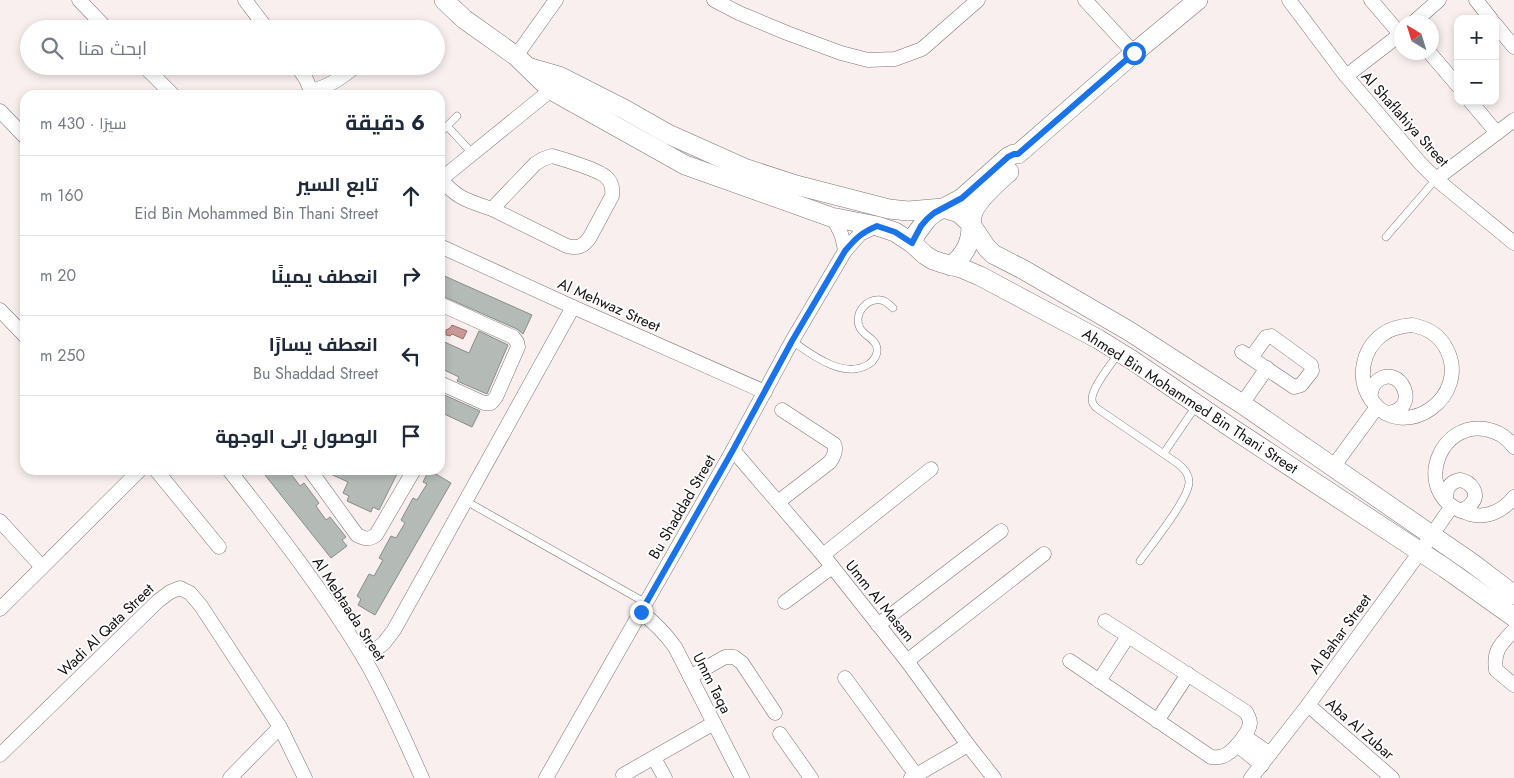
<!DOCTYPE html>
<html lang="ar">
<meta charset="utf-8">
<style>
:root{--surface:#fff;--page:#f2f2f3;--text:#1f2937;--muted:#747a83;--line:#e0e1e3}
body{margin:0;font-family:Jost,Cairo,sans-serif;background:var(--page);color:var(--text);direction:rtl}
.controls{position:absolute;right:15px;top:15px;display:grid;overflow:hidden;border-radius:10px;box-shadow:0 2px 8px #0003}
.controls button{width:45px;height:45px;display:grid;place-items:center;padding:0;border:0;border-bottom:1px solid var(--line);background:var(--surface);color:var(--text);font:25px sans-serif}
.compass{position:absolute;left:1394px;top:15px;width:45px;height:45px;border-radius:50%;background:var(--surface);box-shadow:0 2px 8px #0003;rotate:322deg}
.stop{position:absolute;width:15px;height:15px;margin:-11px;border:4px solid #1a73e8;border-radius:50%;background:#fff}
.stop.end{background:#1a73e8;border-color:#fff;box-shadow:0 1px 5px #0008}
.list{margin:0;padding:0;list-style:none}
h2{display:flex;justify-content:space-between;align-items:center;height:65px;margin:0;padding:0 20px;font-size:21px}
h2 small{font-size:16px;font-weight:400;color:var(--muted)}
.list li{display:grid;grid-template-columns:32px 1fr auto;gap:15px;align-items:center;box-sizing:border-box;height:80px;padding:0 20px;border-top:1px solid var(--line)}
.list b{display:block;font-size:19px;white-space:nowrap}
.list p{margin:0;font-size:16px;white-space:nowrap;color:var(--muted)}
.list em{font-size:16px;font-style:normal;color:var(--muted)}
.icon{flex:none;width:28px;height:28px;fill:none;stroke:currentColor;stroke-width:2;stroke-linecap:round;stroke-linejoin:round}
.map{position:relative;flex:none;width:1514px;height:778px;overflow:hidden;direction:ltr}
.search{position:absolute;background:var(--surface);box-shadow:0 2px 8px #0003;left:20px;top:20px;width:425px;height:55px;display:flex;align-items:center;gap:12px;box-sizing:border-box;padding:0 18px;border-radius:28px;color:var(--muted);font-size:19px}
.panel{position:absolute;background:var(--surface);box-shadow:0 2px 8px #0003;left:20px;top:90px;width:425px;height:385px;border-radius:15px;direction:rtl}
.map>svg:first-child{display:block}
.water{fill:#cb9995;stroke:#94706e}
.building{fill:#b4bbb7;stroke:#868d89}
.lines{fill:none;stroke-linecap:round;stroke-linejoin:round}
.lane-casing{stroke:#7d7574;stroke-width:8}
.street-casing{stroke:#7d7574;stroke-width:15}
.secondary-casing{stroke:#7d7574;stroke-width:20}
.lane{stroke:#fff;stroke-width:7}
.street{stroke:#fff;stroke-width:14}
.secondary{stroke:#fff;stroke-width:19}
.route{stroke:#1a73e8;stroke-width:6}
.labels{text-anchor:middle;stroke-width:4;stroke-linejoin:round;paint-order:stroke}
.street-label{font-size:15px;fill:#151212;stroke:#fff}
</style>
<div class="map">
<svg width="1514" height="778" viewBox="0 0 1514 778">
<rect width="100%" height="100%" fill="#f8efee"/>
<polygon class="water" points="452,325 467,331 463,339 452,334 450,336 446,335 446,330 450,328"/>
<g class="building">
<polygon points="440,274 532,315 523,334 517,329 440,295"/>
<polygon points="479,331 508,345 487,394 457,381 459,377 440,368 440,340 469,353"/>
<polygon points="440,393 480,411 472,427 440,412"/>
<polygon points="261,470 288,470 300,486 304,483 319,503 316,506 326,520 330,517 346,537 342,540 347,546 331,558"/>
<polygon points="322,470 399,470 379,510 373,507 371,512 347,501 349,496 343,493 348,482"/>
<polygon points="429,470 451,483 375,615 358,605 361,599 357,596 369,574 374,576 383,560 379,558 391,536 396,538 405,523 401,520 413,498 417,500 427,484 423,482"/>
</g>
<g class="lines">
<g class="lane-casing">
<g id="lane">
<polyline points="447,126 473,154"/>
<polyline points="440,133 457,116"/>
<polyline points="1386,237 1436,179"/>
<path d="M792,341C812,355 844,380 869,364C874,361 878,354 877,348C876,339 864,336 860,328C853,314 866,298 881,300C886,301 889,304 893,308"/>
<path d="M1119,353C1112,363 1092,387 1092,399C1092,403 1095,407 1098,409L1177,463C1184,468 1189,474 1189,482C1189,499 1151,545 1140,561"/>
<polyline points="1164,453 1196,406"/>
<polyline points="466,501 646,603"/>
</g>
</g>
<g class="street-casing">
<g id="street">
<polyline points="79,0 107,29"/>
<polyline points="245,0 267,29"/>
<polyline points="714,0 739,13 787,33 841,53 868,60 895,59 922,49 978,0"/>
<polyline points="1085,0 1134,53"/>
<polyline points="1289,0 1346,76 1420,163 1436,179 1514,243"/>
<polyline points="1371,0 1400,34"/>
<polyline points="1476,0 1491,19"/>
<polyline points="1414,22 1439,0"/>
<polyline points="1495,24 1514,47"/>
<polyline points="1429,52 1458,86"/>
<polyline points="516,56 556,0"/>
<polyline points="144,66 173,95"/>
<polyline points="297,66 306,79 311,91 310,95"/>
<polyline points="1346,76 1402,33"/>
<path d="M311,91C330,86 341,78 356,66"/>
<polyline points="1470,101 1497,133"/>
<polyline points="0,111 25,137"/>
<path d="M552,156C563,159 599,170 606,177C612,182 613,188 612,196L590,237C584,246 578,249 567,246L492,209L535,164L543,159Z"/>
<path d="M441,179C457,199 469,201 492,209"/>
<polyline points="1436,179 1514,120"/>
<polyline points="440,180 551,90 555,82"/>
<path d="M831,217C840,228 843,237 845,251"/>
<polyline points="440,246 573,307 765,392"/>
<polyline points="440,304 513,337 517,342 518,347 496,397 491,403 484,403 440,383"/>
<polyline points="0,310 25,336"/>
<path d="M1412,325C1428,328 1440,335 1447,350C1470,396 1406,443 1373,402C1356,381 1361,350 1383,334C1391,328 1401,326 1412,325Z"/>
<polyline points="1242,352 1294,387 1301,385 1312,371 1311,365 1271,336 1266,337 1251,358"/>
<path d="M1371,400C1370,393 1371,387 1376,382C1400,360 1424,412 1385,413"/>
<polyline points="1242,404 1267,368"/>
<path d="M1514,447C1507,437 1497,431 1485,429C1442,422 1416,482 1453,507C1458,510 1464,512 1470,514C1487,519 1504,510 1514,497"/>
<polyline points="733,450 823,555 907,661 968,745 994,778"/>
<polyline points="1333,467 1377,407"/>
<polyline points="156,470 219,547"/>
<path d="M229,470C277,531 324,592 364,658C386,696 404,738 422,778"/>
<path d="M310,470L357,535C365,539 369,540 376,535L414,470"/>
<path d="M1446,500C1446,489 1449,482 1460,480C1471,482 1481,494 1471,504C1469,507 1464,509 1461,511"/>
<path d="M778,502L830,462C834,456 837,450 834,444L782,410"/>
<polyline points="0,521 42,567"/>
<polyline points="823,555 931,469"/>
<polyline points="785,602 832,567"/>
<polyline points="0,609 140,470"/>
<path d="M641,612C655,623 665,633 675,647L742,778"/>
<polyline points="878,625 1001,531"/>
<path d="M1514,630C1501,644 1493,650 1496,670L1514,685"/>
<polyline points="364,659 384,643 394,630 573,307"/>
<polyline points="907,661 1044,554"/>
<path d="M1070,661L1211,757C1215,757 1219,758 1223,756C1232,753 1249,734 1250,723C1250,719 1248,716 1246,712L1105,621"/>
<polyline points="690,677 725,657 734,657 742,663 775,713"/>
<polyline points="845,678 916,775"/>
<polyline points="1099,681 1128,636"/>
<polyline points="1308,705 1392,778"/>
<polyline points="1157,721 1188,674"/>
<polyline points="780,734 811,778"/>
<polyline points="1244,736 1270,754"/>
<polyline points="1237,745 1262,765"/>
<polyline points="0,755 158,601 170,592 180,588 190,593 201,606 243,670 280,727 305,778"/>
<polyline points="654,758 665,778"/>
<polyline points="623,775 714,723"/>
<polyline points="230,778 280,727"/>
<polyline points="546,778 733,450 792,341 845,251 860,234 877,226"/>
<polyline points="911,778 968,745"/>
<polyline points="1251,778 1308,705 1420,552 1452,506"/>
</g>
</g>
<g class="secondary-casing">
<g id="secondary">
<polyline points="444,0 464,19 516,56 551,90 685,165 831,217 877,226 895,232 912,243 925,255 933,260 942,263 961,268 980,276 1098,339 1132,360 1230,427 1445,568 1514,617"/>
<polyline points="528,67 559,76 624,109 668,134 744,168 796,185 889,209 908,211 943,208 959,213 970,223 987,248 993,254 1024,270 1129,331 1242,404 1472,563 1514,595"/>
<polyline points="912,243 916,234 927,219 934,213 962,198 1008,157 1014,154 1018,154 1134,53 1198,0"/>
<path d="M951,266C961,258 968,249 970,237C972,227 970,219 974,210C981,196 998,182 1009,172"/>
</g>
</g>
<use href="#lane" class="lane"/>
<use href="#street" class="street"/>
<use href="#secondary" class="secondary"/>
</g>
<g class="lines">
<path class="route" d="M641,612L733,450L792,341L845,251C856,238 861,233 877,226L895,232L912,243L921,226L927,219L934,213L962,198L1008,157L1014,154H1018L1134,53"/>
</g>
<g class="labels">
<g class="street-label">
<text transform="translate(1405 119) rotate(48)" y="5">Al Shaflahiya Street</text>
<text transform="translate(609 305) rotate(24)" y="5">Al Mehwaz Street</text>
<text transform="translate(1190 401) rotate(33)" y="5">Ahmed Bin Mohammed Bin Thani Street</text>
<text transform="translate(682 507) rotate(-60)" y="5">Bu Shaddad Street</text>
<text transform="translate(880 601) rotate(51)" y="5">Umm Al Masam</text>
<text transform="translate(349 609) rotate(57)" y="5">Al Mebtaada Street</text>
<text transform="translate(106 630) rotate(-44)" y="5">Wadi Al Qata Street</text>
<text transform="translate(1340 634) rotate(-54)" y="5">Al Bahar Street</text>
<text transform="translate(712 683) rotate(63)" y="5">Umm Taqa</text>
<text transform="translate(1360 729) rotate(41)" y="5">Aba Al Zubar</text>
</g>
</g>
</svg>
<div class="controls">
<button>+</button>
<button>−</button>
</div>
<svg class="compass" viewBox="-18 -18 36 36"><path d="M0-13l5 13h-10z" fill="#e53935"/><path d="M0 13l5-13h-10z" fill="#747a83"/></svg>
<div class="stop" style="left:1134px;top:53px"></div>
<div class="stop end" style="left:641px;top:612px"></div>
<div class="search"><svg class="icon" aria-label="search" viewBox="0 0 24 24"><circle cx="10" cy="10" r="6"/><path d="M15 15l6 6"/></svg>ابحث هنا</div>
<section class="panel">
<h2>6 دقيقة<small>سيرًا · 430 m</small></h2>
<ul class="list">
<li><svg class="icon" aria-label="ahead" viewBox="0 0 24 24"><path d="M12 20V5M6 11l6-6 6 6"/></svg><div><b>تابع السير</b><p>Eid Bin Mohammed Bin Thani Street</p></div><em>160 m</em></li>
<li><svg class="icon" aria-label="right" viewBox="0 0 24 24"><path d="M7 20v-9h11M14 6l5 5-5 5"/></svg><div><b>انعطف يمينًا</b></div><em>20 m</em></li>
<li><svg class="icon" aria-label="left" viewBox="0 0 24 24"><path d="M17 20v-9H6M10 6l-5 5 5 5"/></svg><div><b>انعطف يسارًا</b><p>Bu Shaddad Street</p></div><em>250 m</em></li>
<li><svg class="icon" aria-label="arrive" viewBox="0 0 24 24"><path d="M6 21V4h12l-3 4 3 4H6"/></svg><div><b>الوصول إلى الوجهة</b></div></li>
</ul>
</section>
</div>
